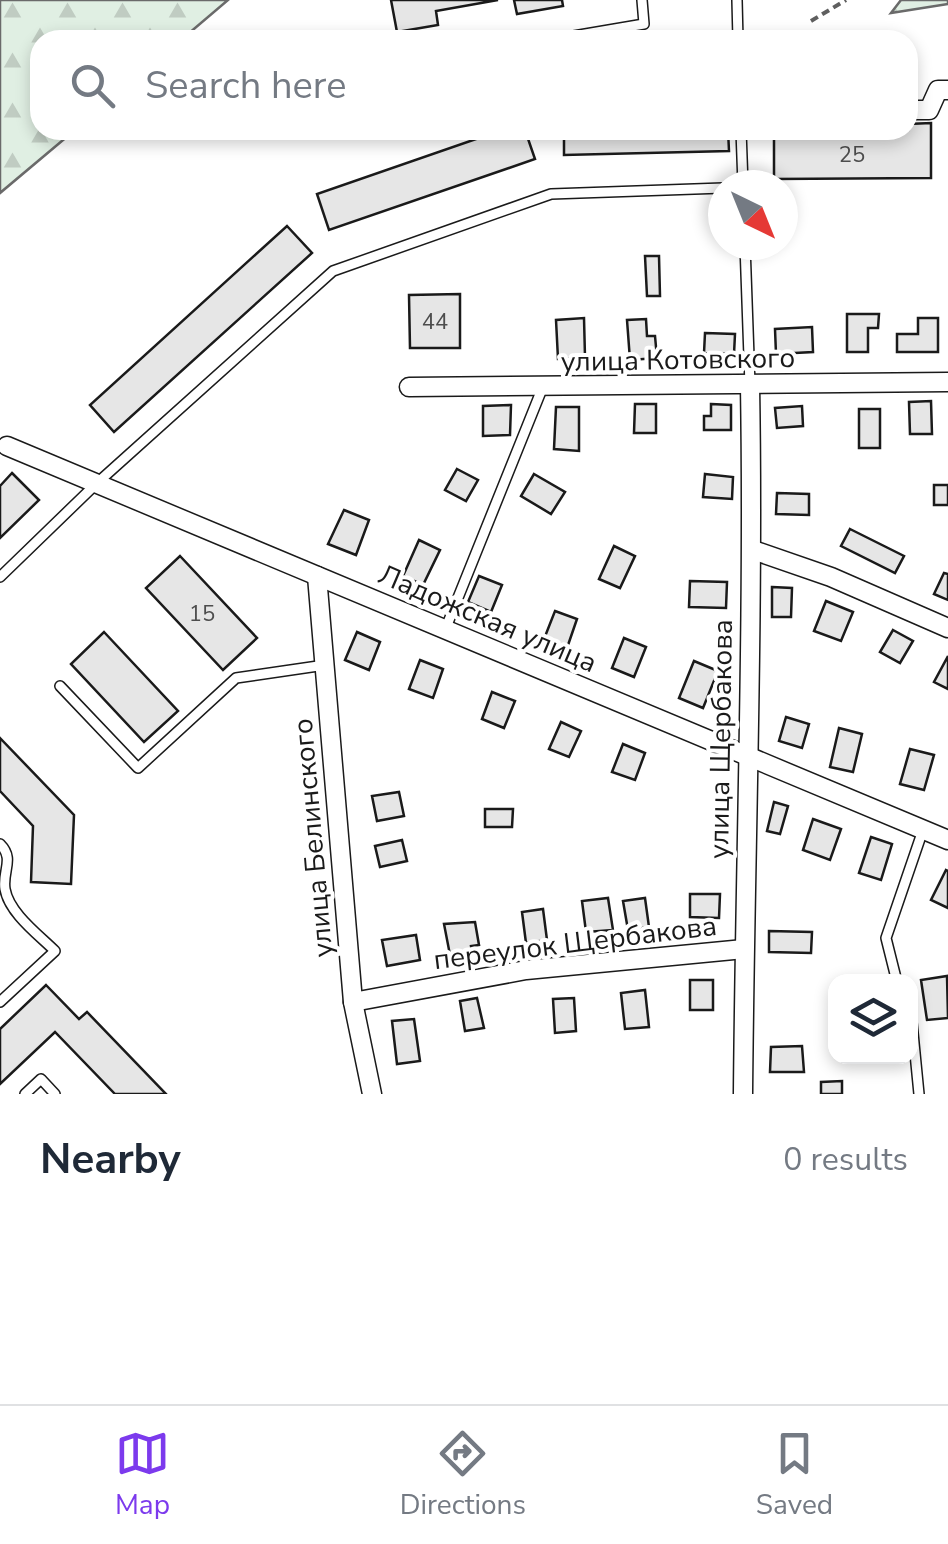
<!DOCTYPE html>
<meta charset="utf-8">
<style>
:root{--surface:#fff;--page:#f2f2f3;--text:#1f2937;--muted:#747a83;--line:#e0e1e3;--accent:#7c3aed}
body{margin:0;font-family:"Nunito Sans",sans-serif;background:var(--page);color:var(--text)}
.controls{position:absolute;right:30px;bottom:30px;display:grid;overflow:hidden;border-radius:20px;box-shadow:0 5px 15px #0003}
.controls button{width:90px;height:90px;display:grid;place-items:center;padding:0;border:0;border-bottom:2px solid var(--line);background:var(--surface);color:var(--text);font:50px sans-serif}
.compass{position:absolute;left:708px;top:170px;width:90px;height:90px;border-radius:50%;background:var(--surface);box-shadow:0 5px 15px #0003;rotate:137deg}
.list{margin:0;padding:0;list-style:none}
h2{display:flex;justify-content:space-between;align-items:center;height:130px;margin:0;padding:0 40px;font-size:42px}
h2 small{font-size:32px;font-weight:400;color:var(--muted)}
.icon{flex:none;width:55px;height:55px;fill:none;stroke:currentColor;stroke-width:2;stroke-linecap:round;stroke-linejoin:round}
.map{position:relative;flex:none;width:948px;height:1094px;overflow:hidden}
.search{position:absolute;background:var(--surface);box-shadow:0 5px 15px #0003;left:30px;right:30px;top:30px;height:110px;display:flex;align-items:center;gap:25px;box-sizing:border-box;padding:0 35px;border-radius:30px;color:var(--muted);font-size:38px}
.sheet{height:310px;background:var(--surface)}
nav{display:flex;justify-content:space-around;align-items:center;box-sizing:border-box;height:140px;border-top:2px solid var(--line);background:var(--surface);font-size:28px;color:var(--muted)}
nav a{display:grid;justify-items:center;gap:5px}
nav .on{color:var(--accent)}
.map>svg:first-child{display:block}
.forest{fill:url(#forest-firs);stroke:#6a6a6a;stroke-width:2.5}
.building{fill:#e6e6e6;stroke:#1a1a1a;stroke-width:2.5}
.lines{fill:none;stroke-linecap:round;stroke-linejoin:round}
.lane-casing{stroke:#1a1a1a;stroke-width:12}
.street-casing{stroke:#1a1a1a;stroke-width:21}
.path{stroke:#5f5f5f;stroke-width:4;stroke-dasharray:8 5;stroke-linecap:butt}
.lane{stroke:#fff;stroke-width:9}
.street{stroke:#fff;stroke-width:18}
.labels{text-anchor:middle;stroke-width:8;stroke-linejoin:round;paint-order:stroke}
.number-label{font-size:22px;fill:#4d4d4d}
.street-label{font-size:28px;fill:#1a1a1a;stroke:#fff}
</style>
<div class="map">
<svg width="948" height="1094" viewBox="0 0 948 1094">
<defs>
<pattern id="forest-firs" width="22" height="20" patternUnits="userSpaceOnUse" patternTransform="scale(2.5)"><rect width="22" height="20" fill="#e0efe3"/><path d="M5 1l3.5 6h-7zM16 11l3.5 6h-7z" fill="#c0ccc2"/></pattern>
</defs>
<rect width="100%" height="100%" fill="#fff"/>
<g class="forest">
<polygon points="0,0 228,0 181,40 40,40 40,130 75,130 0,193"/>
<polygon points="901,0 948,0 948,4 891,13"/>
</g>
<g class="building">
<polygon points="391,0 498,0 436,11 438,25 397,32"/>
<polygon points="514,0 562,0 563,6 517,14"/>
<polygon points="931,123 931,178 774,179 774,130 908,130 908,124"/>
<polygon points="502,130 525,130 535,159 329,230 317,194"/>
<polygon points="564,130 728,130 729,151 564,155"/>
<polygon points="287,226 312,253 114,432 90,405"/>
<polygon points="645,256 659,256 660,296 647,296"/>
<polygon points="460,294 460,348 410,348 409,295"/>
<polygon points="847,314 879,314 878,328 868,328 868,352 847,352"/>
<polygon points="584,318 585,357 558,359 556,320"/>
<polygon points="918,318 938,318 938,352 897,352 897,334 918,334"/>
<polygon points="646,319 647,336 655,336 657,358 630,360 627,320"/>
<polygon points="812,327 813,352 776,354 775,329"/>
<polygon points="705,333 735,334 734,354 704,353"/>
<polygon points="931,401 932,434 910,434 909,402"/>
<polygon points="635,404 656,404 656,433 634,433"/>
<polygon points="711,404 731,405 731,430 704,430 704,416 711,416"/>
<polygon points="511,405 510,435 483,436 483,406"/>
<polygon points="802,406 803,426 777,428 775,408"/>
<polygon points="556,407 579,407 579,451 554,449"/>
<rect x="859" y="409" width="21" height="39"/>
<polygon points="457,469 478,480 466,501 445,490"/>
<polygon points="12,473 39,500 0,538 0,486"/>
<polygon points="534,474 565,492 551,514 521,496"/>
<polygon points="705,474 733,477 732,499 703,497"/>
<rect x="934" y="485" width="14" height="20"/>
<polygon points="777,493 809,494 809,515 776,514"/>
<polygon points="344,510 369,520 356,555 328,544"/>
<polygon points="850,529 904,556 895,573 841,546"/>
<polygon points="419,540 440,550 423,585 403,576"/>
<polygon points="614,546 635,556 620,588 599,579"/>
<polygon points="180,556 257,638 223,670 146,588"/>
<polygon points="944,573 948,574 948,600 934,594"/>
<polygon points="479,576 502,585 491,612 468,602"/>
<polygon points="690,581 727,582 726,608 689,607"/>
<polygon points="772,587 792,588 791,617 772,617"/>
<polygon points="826,601 853,612 841,641 814,631"/>
<polygon points="555,611 577,619 567,648 544,639"/>
<polygon points="893,630 913,641 900,663 880,652"/>
<polygon points="104,632 178,711 144,742 71,664"/>
<polygon points="357,632 380,642 369,670 345,660"/>
<polygon points="624,638 646,647 634,677 612,668"/>
<polygon points="948,656 948,689 934,682"/>
<polygon points="420,660 443,669 433,698 409,689"/>
<polygon points="694,661 718,671 703,708 679,698"/>
<polygon points="492,692 515,701 504,728 482,719"/>
<polygon points="786,717 809,724 802,748 779,741"/>
<polygon points="561,722 581,731 569,757 549,749"/>
<polygon points="839,728 862,734 853,772 830,767"/>
<polygon points="0,738 74,815 71,884 31,882 33,826 0,791"/>
<polygon points="623,744 645,753 635,780 612,772"/>
<polygon points="910,749 934,755 924,790 900,784"/>
<polygon points="399,792 404,816 377,821 372,796"/>
<polygon points="774,802 788,806 780,834 767,831"/>
<polygon points="485,809 513,809 512,827 485,827"/>
<polygon points="813,819 841,829 830,860 803,850"/>
<polygon points="871,837 892,844 881,880 859,873"/>
<polygon points="402,840 407,861 380,867 375,846"/>
<polygon points="946,870 948,871 948,908 931,900"/>
<polygon points="690,894 720,894 719,918 690,917"/>
<polygon points="608,898 613,930 586,932 582,901"/>
<polygon points="645,898 649,927 628,930 623,901"/>
<polygon points="543,909 547,940 526,943 522,912"/>
<polygon points="475,922 479,945 471,946 472,953 450,955 444,924"/>
<polygon points="769,931 812,932 811,953 769,952"/>
<polygon points="416,935 420,960 387,966 382,940"/>
<polygon points="947,976 948,1018 927,1020 921,980"/>
<rect x="690" y="980" width="23" height="30"/>
<polygon points="46,985 79,1019 87,1012 166,1094 115,1094 55,1032 0,1084 0,1029"/>
<polygon points="645,990 649,1027 625,1029 621,993"/>
<polygon points="477,998 484,1028 465,1031 460,1001"/>
<polygon points="574,998 576,1031 555,1033 553,999"/>
<polygon points="414,1019 420,1061 397,1064 392,1021"/>
<polygon points="802,1046 804,1072 770,1072 771,1047"/>
<polygon points="842,1081 842,1094 821,1094 821,1082"/>
</g>
<g class="lines">
<g class="lane-casing">
<g id="lane">
<polyline points="737,0 738,40"/>
<polyline points="550,40 644,24 642,0"/>
<polyline points="741,130 743,185"/>
<polyline points="745,245 750,385"/>
<polyline points="0,577 96,484 333,271 551,194 723,188"/>
<polyline points="445,630 542,389"/>
<polyline points="60,686 138,768 236,678 325,665"/>
<path d="M0,844C15,859 2,871 5,889C9,913 39,935 55,951L0,1002"/>
<polyline points="897,982 886,938 923,830"/>
<polyline points="910,1002 919,1094"/>
<polyline points="25,1094 41,1079 55,1094"/>
</g>
</g>
<g class="street-casing">
<g id="street">
<polyline points="908,110 929,110 938,90 948,90"/>
<polyline points="409,387 948,382"/>
<polyline points="7,446 948,840"/>
<polyline points="753,550 831,577 948,628"/>
<polyline points="317,576 353,1002 372,1094"/>
<polyline points="353,1002 526,970 744,949"/>
<path d="M743,1094C745,858 754,621 750,385"/>
</g>
</g>
<polyline class="path" points="811,21 846,0"/>
<use href="#lane" class="lane"/>
<use href="#street" class="street"/>
</g>
<g class="labels">
<g class="number-label">
<text x="852" y="162">25</text>
<text x="435" y="329">44</text>
<text x="202" y="621">15</text>
</g>
<g class="street-label">
<text transform="translate(678 359) rotate(-1)" y="10">улица Котовского</text>
<text transform="translate(488 618) rotate(23)" y="10">Ладожская улица</text>
<text transform="translate(720 739) rotate(-89)" y="10">улица Щербакова</text>
<text transform="translate(312 838) rotate(-95)" y="10">улица Белинского</text>
<text transform="translate(575 942) rotate(-7)" y="10">переулок Щербакова</text>
</g>
</g>
</svg>
<div class="controls">
<button><svg class="icon" aria-label="layers" viewBox="0 0 24 24"><path d="M12 4l9 5-9 5-9-5zM3 14l9 5 9-5"/></svg></button>
</div>
<svg class="compass" viewBox="-18 -18 36 36"><path d="M0-13l5 13h-10z" fill="#e53935"/><path d="M0 13l5-13h-10z" fill="#747a83"/></svg>
<div class="search"><svg class="icon" aria-label="search" viewBox="0 0 24 24"><circle cx="10" cy="10" r="6"/><path d="M15 15l6 6"/></svg>Search here</div>
</div>
<section class="sheet">
<h2>Nearby<small>0 results</small></h2>
<ul class="list">
</ul>
</section>
<nav>
<a class="on"><svg class="icon" aria-label="map" viewBox="0 0 24 24"><path d="M3 6l6-2 6 2 6-2v14l-6 2-6-2-6 2zM9 4v14M15 6v14"/></svg>Map</a>
<a><svg class="icon" aria-label="directions" viewBox="0 0 24 24"><path d="M12 3l9 9-9 9-9-9zM9 14v-3h6M13 9l2 2-2 2"/></svg>Directions</a>
<a><svg class="icon" aria-label="saved" viewBox="0 0 24 24"><path d="M7 4h10v16l-5-4-5 4z"/></svg>Saved</a>
</nav>
